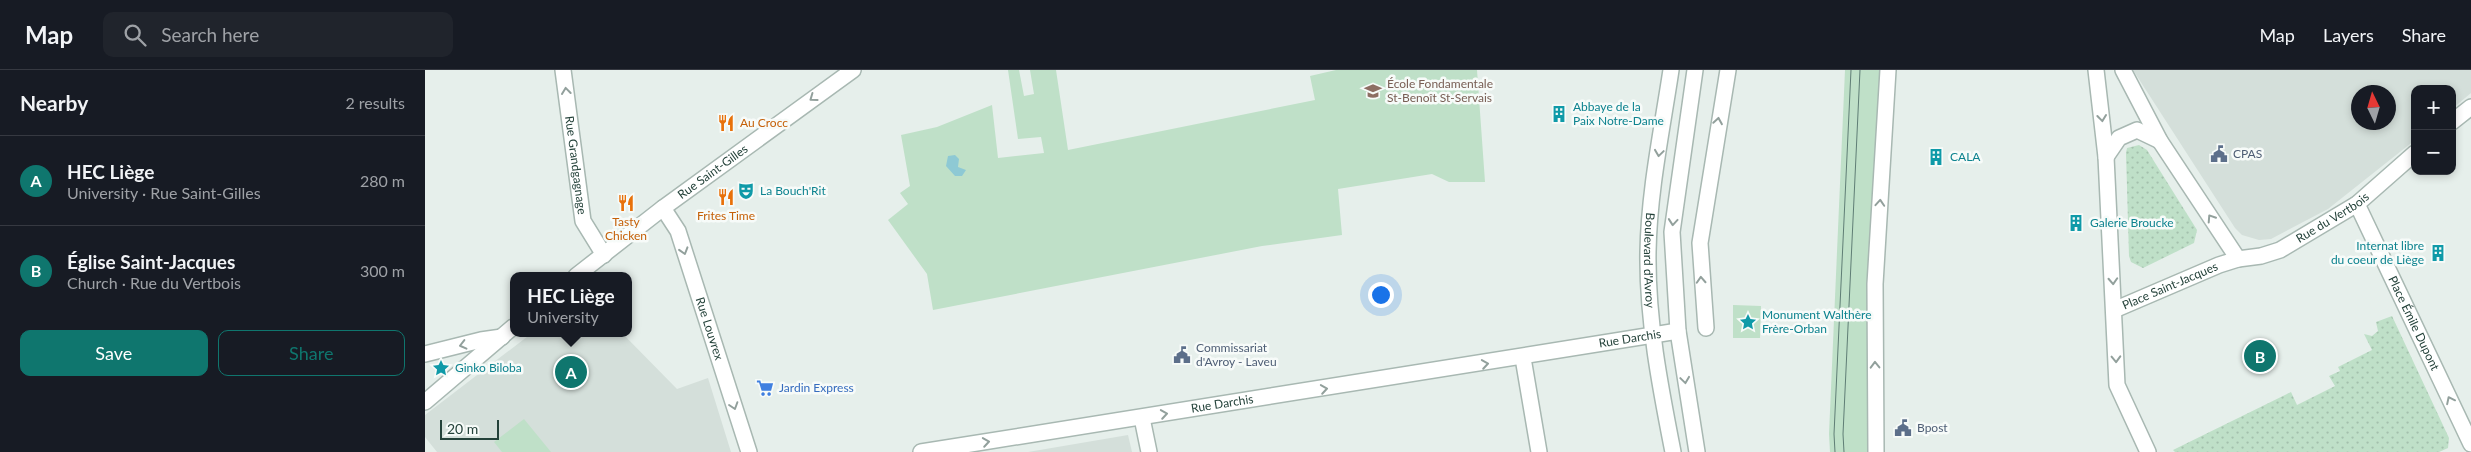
<!DOCTYPE html>
<meta charset="utf-8">
<style>
:root{--surface:#171b24;--page:#20242c;--text:#f1f3f6;--muted:#9ea1a6;--line:#363941;--accent:#0f766e}
body{margin:0;font-family:Lato,sans-serif;background:var(--page);color:var(--text)}
.controls{position:absolute;right:15px;top:15px;display:grid;overflow:hidden;border-radius:10px;box-shadow:0 2px 8px #0003}
.controls button{width:45px;height:45px;display:grid;place-items:center;padding:0;border:0;border-bottom:1px solid var(--line);background:var(--surface);color:var(--text);font:25px sans-serif}
.compass{position:absolute;left:1926px;top:15px;width:45px;height:45px;border-radius:50%;background:var(--surface);box-shadow:0 2px 8px #0003;rotate:355deg}
.scale{position:absolute;left:15px;bottom:12px;width:59px;box-sizing:border-box;padding-left:5px;border:2px solid #24423a;border-top:0;font-size:14px;line-height:18px;white-space:nowrap;color:#24423a;-webkit-text-stroke:4px #f7fbf9;paint-order:stroke}
.you{position:absolute;left:955px;top:224px;width:18px;height:18px;margin:-12px;border:4px solid #fff;border-radius:50%;background:#1a73e8;box-shadow:0 0 0 8px #1a73e833}
.badge{display:grid;place-items:center;width:32px;height:32px;border-radius:50%;background:var(--accent);color:#fff;font-size:16px;font-weight:700}
.pin{position:absolute;translate:-50% -50%;border:2px solid #fff;box-shadow:0 1px 5px #0006}
.popup{position:absolute;left:85px;top:202px;width:122px;height:65px;box-sizing:border-box;display:grid;place-content:center;border-radius:10px;background:var(--surface);filter:drop-shadow(0 1px 4px #0005);font-size:16px;white-space:nowrap;color:var(--muted)}
.popup b{font-size:19px;color:var(--text)}
.popup::after{content:'';position:absolute;left:50%;top:100%;margin-left:-10px;border:10px solid transparent;border-top-color:var(--surface)}
.list{margin:0;padding:0;list-style:none}
h2{display:flex;justify-content:space-between;align-items:center;height:65px;margin:0;padding:0 20px;font-size:21px}
h2 small{font-size:16px;font-weight:400;color:var(--muted)}
.list li{display:grid;grid-template-columns:32px 1fr auto;gap:15px;align-items:center;box-sizing:border-box;height:90px;padding:0 20px;border-top:1px solid var(--line)}
.list b{display:block;font-size:19px;white-space:nowrap}
.list p{margin:0;font-size:16px;white-space:nowrap;color:var(--muted)}
.list em{font-size:16px;font-style:normal;color:var(--muted)}
.actions{display:flex;gap:10px;padding:15px 20px}
.actions a{flex:1;padding:11px 0;border:1px solid var(--accent);border-radius:10px;text-align:center;font-size:18px;color:var(--accent)}
.actions .main{background:var(--accent);color:#fff}
.icon{flex:none;width:28px;height:28px;fill:none;stroke:currentColor;stroke-width:2;stroke-linecap:round;stroke-linejoin:round}
.map{position:relative;flex:none;width:2046px;height:382px;overflow:hidden}
header{display:flex;align-items:center;gap:30px;box-sizing:border-box;height:70px;padding:0 25px;background:var(--surface);border-bottom:1px solid var(--line)}
header strong{font-size:24px}
nav{display:flex;gap:28px;margin-inline-start:auto;font-size:18px}
.search{width:350px;height:45px;background:var(--page);display:flex;align-items:center;gap:12px;box-sizing:border-box;padding:0 18px;border-radius:10px;color:var(--muted);font-size:19px}
main{display:flex}
aside{flex:1;background:var(--surface)}
.map>svg:first-child{display:block}
.built{fill:#d4dfda;fill-rule:evenodd}
.grass{fill:#bfe0c8}
.park{fill:url(#park-dots)}
.water{fill:#8ec9d4}
.lines{fill:none;stroke-linecap:round;stroke-linejoin:round}
.minor-casing{stroke:#a8b8b2;stroke-width:18}
.minor{stroke:#fff;stroke-width:15}
.tram{stroke:#5f7d75;stroke-width:1}
.oneway{stroke:#92a09c}
.labels{text-anchor:middle;stroke-width:5;stroke-linejoin:round;paint-order:stroke}
.education-label{font-size:12px;fill:#785e54;stroke:#f7fbf9;text-anchor:start}
.culture-label{font-size:12px;fill:#0d838f;stroke:#f7fbf9;text-anchor:start}
.food-label{font-size:12px;fill:#c56008;stroke:#f7fbf9}
.service-label{font-size:12px;fill:#4e5e75;stroke:#f7fbf9;text-anchor:start}
.street-label{font-size:12px;fill:#24423a;stroke:#f7fbf9}
.shop-label{font-size:12px;fill:#366cbe;stroke:#f7fbf9;text-anchor:start}
</style>
<header>
<strong>Map</strong>
<div class="search"><svg class="icon" aria-label="search" viewBox="0 0 24 24"><circle cx="10" cy="10" r="6"/><path d="M15 15l6 6"/></svg>Search here</div>
<nav><a>Map</a><a>Layers</a><a>Share</a></nav>
</header>
<main>
<aside>
<h2>Nearby<small>2 results</small></h2>
<ul class="list">
<li><span class="badge">A</span><div><b>HEC Liège</b><p>University · Rue Saint-Gilles</p></div><em>280 m</em></li>
<li><span class="badge">B</span><div><b>Église Saint-Jacques</b><p>Church · Rue du Vertbois</p></div><em>300 m</em></li>
</ul>
<div class="actions"><a class="main">Save</a><a>Share</a></div>
</aside>
<div class="map">
<svg width="2046" height="382" viewBox="0 0 2046 382">
<defs>
<pattern id="park-dots" width="8" height="8" patternUnits="userSpaceOnUse" patternTransform="scale(1.25)"><rect width="8" height="8" fill="#bfe0c8"/><path d="M2 2h.1M6 6h.1" fill="none" stroke="#a4c1ad" stroke-width="1.8" stroke-linecap="round"/></pattern>
</defs>
<rect width="100%" height="100%" fill="#e6efeb"/>
<g class="built">
<path d="M1708,0H2046V23L2027,39V19H1990V70L1903,139L1846,169L1834,170L1817,165L1810,158ZM1964,22V52H1934V22Z"/>
<polygon points="107,263 197,263 252,319 283,308 306,382 12,382 0,367 0,345"/>
<polygon points="703,365 707,382 603,382"/>
</g>
<g class="grass">
<polygon points="583,0 594,0 599,26 609,24 605,0 631,0 643,80 890,30 885,6 911,0 1052,0 1060,112 1024,112 1007,104 913,119 917,165 837,176 508,240 502,204 463,150 483,134 475,123 485,116 476,65 512,57 567,35 573,88 619,83 616,67 593,69"/>
<polygon points="1420,0 1461,0 1448,382 1405,382 1404,364"/>
<polygon points="1308,235 1336,236 1335,268 1308,268"/>
<polygon points="99,349 126,382 77,382 69,372"/>
</g>
<g class="park">
<polygon points="1714,75 1722,80 1772,160 1769,173 1718,198 1706,192 1704,186 1701,83 1702,78"/>
<polygon points="1967,246 2024,368 2023,378 2014,382 1750,382 1748,380 1866,322 1872,335 1910,316 1904,306 1915,301 1913,297 1947,280 1939,264 1947,266 1953,261 1951,252"/>
</g>
<polygon class="water" points="530,85 534,89 533,97 541,100 537,106 530,106 521,96 523,86"/>
<g class="lines">
<g class="minor-casing">
<g id="minor">
<path id="s1" d="M138,0L158,151L179,185"/>
<path id="s2" d="M1246,0C1237,60 1224,121 1223,182C1222,249 1235,316 1248,382"/>
<polyline points="1270,0 1247,162 1253,261 1272,382"/>
<polyline points="1671,0 1681,87 1692,315 1723,382"/>
<polyline points="1698,0 1735,71 1813,189"/>
<polyline points="2027,52 2046,37"/>
<polyline points="1681,87 1694,68 1712,60 1735,71"/>
<path id="s3" d="M1932,134L2046,374"/>
<path id="s4" d="M238,138L253,161L324,382"/>
<path id="s5" d="M151,206L238,138L428,0"/>
<path id="s6" d="M1689,240L1794,195L1813,189L1836,186L1855,180L1932,134L1990,83"/>
<polyline points="1281,258 1275,173 1303,0"/>
<polyline points="0,284 56,270 77,267"/>
<polyline points="1098,288 1114,382"/>
<polyline points="0,332 88,257"/>
<polyline points="717,348 724,382"/>
<path id="s7" d="M496,382L1253,261"/>
<polyline points="1451,382 1450,214 1463,0"/>
</g>
</g>
<use href="#minor" class="minor"/>
<g class="tram">
<polyline points="1410,382 1409,364 1426,0"/>
<polyline points="1419,382 1418,364 1435,0"/>
</g>
</g>
<defs><path id="oneway-chevron" d="M-2-3.5L2.5 0L-2 3.5" fill="none" stroke-width="1.6" stroke-linecap="round" stroke-linejoin="round" transform="scale(1.25)"/></defs>
<g class="oneway">
<use href="#oneway-chevron" transform="translate(141 21) rotate(-97)"/>
<use href="#oneway-chevron" transform="translate(388 28) rotate(144)"/>
<use href="#oneway-chevron" transform="translate(1677 48) rotate(83)"/>
<use href="#oneway-chevron" transform="translate(1293 51) rotate(-81)"/>
<use href="#oneway-chevron" transform="translate(1234 83) rotate(98)"/>
<use href="#oneway-chevron" transform="translate(1455 133) rotate(-86)"/>
<use href="#oneway-chevron" transform="translate(1786 148) rotate(-123)"/>
<use href="#oneway-chevron" transform="translate(1248 152) rotate(95)"/>
<use href="#oneway-chevron" transform="translate(259 181) rotate(73)"/>
<use href="#oneway-chevron" transform="translate(1276 210) rotate(-93)"/>
<use href="#oneway-chevron" transform="translate(1688 211) rotate(87)"/>
<use href="#oneway-chevron" transform="translate(38 275) rotate(166)"/>
<use href="#oneway-chevron" transform="translate(1691 289) rotate(88)"/>
<use href="#oneway-chevron" transform="translate(1060 294) rotate(-9)"/>
<use href="#oneway-chevron" transform="translate(1450 295) rotate(-91)"/>
<use href="#oneway-chevron" transform="translate(1260 310) rotate(82)"/>
<use href="#oneway-chevron" transform="translate(899 319) rotate(-9)"/>
<use href="#oneway-chevron" transform="translate(2025 330) rotate(-116)"/>
<use href="#oneway-chevron" transform="translate(309 336) rotate(72)"/>
<use href="#oneway-chevron" transform="translate(739 344) rotate(-9)"/>
<use href="#oneway-chevron" transform="translate(561 372) rotate(-9)"/>
</g>
<defs>
<g id="school-bare" transform="scale(1.35)"><path d="M0-5L7-2L0 1L-7-2ZM-4 1L0 2.5L4 1V4Q0 6-4 4Z" fill="#8d6e63" stroke="#f7fbf9" stroke-width="2.5" paint-order="stroke"/></g>
<g id="building-bare" transform="scale(1.35)"><path d="M-4-6H4V6H1V3H-1V6H-4ZM-2.5-4.3h1.7v1.8h-1.7ZM.8-4.3h1.7v1.8H.8ZM-2.5-1h1.7V.8h-1.7ZM.8-1h1.7V.8H.8Z" fill="#0f9aa8" stroke="#f7fbf9" stroke-width="2.5" paint-order="stroke"/></g>
<g id="restaurant-bare" transform="scale(1.35)"><path d="M-5-6h1v4h1v-4h1v4h1v-4h1v5L-1.5 .5V6h-2V.5L-5-1ZM5-6V6H3V1.5H1.5Q1.5-4 5-6Z" fill="#e8710a" stroke="#f7fbf9" stroke-width="2.5" paint-order="stroke"/></g>
<g id="civic-bare" transform="scale(1.35)"><path d="M-.6-6.5H3V-4.5H.6V-3L4-1V1h2V6H-6V1h2V-1L-.6-3ZM-1.2 2.5V6h2.4V2.5Z" fill="#5c6f8a" stroke="#f7fbf9" stroke-width="2.5" paint-order="stroke"/></g>
<g id="theatre-bare" transform="scale(1.35)"><path d="M-5-5.5Q0-4 5-5.5V0Q5 5 0 6Q-5 5-5 0ZM-3.3-2.5H-1v1.5H-3.3ZM1-2.5H3.3v1.5H1ZM-2.8 1Q0 5.5 2.8 1Z" fill="#0f9aa8" stroke="#f7fbf9" stroke-width="2.5" paint-order="stroke"/></g>
<g id="sight-bare" transform="scale(1.35)"><path d="M0-6L1.8-2.2L6-1.7L2.9 1.2L3.7 5.4L0 3.3L-3.7 5.4L-2.9 1.2L-6-1.7L-1.8-2.2Z" fill="#0f9aa8" stroke="#f7fbf9" stroke-width="2.5" paint-order="stroke"/></g>
<g id="supermarket-bare" transform="scale(1.35)"><path d="M-6-5.5h2.5l.6 2H6L4.5 2H-2.5L-4.4-4H-6ZM-1.5 3.2a1.3 1.3 0 1 0 .1 0ZM3 3.2a1.3 1.3 0 1 0 .1 0Z" fill="#3f7fe0" stroke="#f7fbf9" stroke-width="2.5" paint-order="stroke"/></g>
</defs>
<g fill-rule="evenodd">
<use href="#school-bare" x="948" y="21"/>
<use href="#building-bare" x="1134" y="44"/>
<use href="#restaurant-bare" x="301" y="53"/>
<use href="#civic-bare" x="1794" y="84"/>
<use href="#building-bare" x="1511" y="87"/>
<use href="#theatre-bare" x="321" y="121"/>
<use href="#restaurant-bare" x="301" y="127"/>
<use href="#restaurant-bare" x="201" y="133"/>
<use href="#building-bare" x="1651" y="153"/>
<use href="#building-bare" x="2013" y="183"/>
<use href="#sight-bare" x="1323" y="252"/>
<use href="#civic-bare" x="757" y="285"/>
<use href="#sight-bare" x="16" y="298"/>
<use href="#supermarket-bare" x="340" y="318"/>
<use href="#civic-bare" x="1478" y="358"/>
</g>
<g class="labels">
<g class="education-label">
<text x="962" y="18">École Fondamentale<tspan x="962" dy="14">St-Benoît St-Servais</tspan></text>
</g>
<g class="culture-label">
<text x="1148" y="41">Abbaye de la<tspan x="1148" dy="14">Paix Notre-Dame</tspan></text>
<text x="1525" y="91">CALA</text>
<text x="335" y="125">La Bouch'Rit</text>
<text x="1665" y="157">Galerie Broucke</text>
<text x="1999" y="180" text-anchor="end">Internat libre<tspan x="1999" dy="14">du coeur de Liège</tspan></text>
<text x="1337" y="249">Monument Walthère<tspan x="1337" dy="14">Frère-Orban</tspan></text>
<text x="30" y="302">Ginko Biloba</text>
</g>
<g class="food-label">
<text x="315" y="57" text-anchor="start">Au Crocc</text>
<text x="301" y="150">Frites Time</text>
<text x="201" y="156">Tasty<tspan x="201" dy="14">Chicken</tspan></text>
</g>
<g class="service-label">
<text x="1808" y="88">CPAS</text>
<text x="771" y="282">Commissariat<tspan x="771" dy="14">d'Avroy - Laveu</tspan></text>
<text x="1492" y="362">Bpost</text>
</g>
<g class="street-label">
<text dy="4" stroke="none"><textPath href="#s1" startOffset="96">Rue Grandgagnage</textPath></text>
<text dy="4" stroke="none"><textPath href="#s5" startOffset="172">Rue Saint-Gilles</textPath></text>
<text dy="4" stroke="none"><textPath href="#s6" startOffset="239">Rue du Vertbois</textPath></text>
<text dy="4" stroke="none"><textPath href="#s2" startOffset="192">Boulevard d'Avroy</textPath></text>
<text dy="4" stroke="none"><textPath href="#s6" startOffset="61">Place Saint-Jacques</textPath></text>
<text dy="4" stroke="none"><textPath href="#s3" startOffset="132">Place Émile Dupont</textPath></text>
<text dy="4" stroke="none"><textPath href="#s4" startOffset="130">Rue Louvrex</textPath></text>
<text dy="4" stroke="none"><textPath href="#s7" startOffset="718">Rue Darchis</textPath></text>
<text dy="4" stroke="none"><textPath href="#s7" startOffset="305">Rue Darchis</textPath></text>
</g>
<g class="shop-label">
<text x="354" y="322">Jardin Express</text>
</g>
</g>
</svg>
<div class="controls">
<button>+</button>
<button>−</button>
</div>
<svg class="compass" viewBox="-18 -18 36 36"><path d="M0-13l5 13h-10z" fill="#e53935"/><path d="M0 13l5-13h-10z" fill="#9ea1a6"/></svg>
<div class="scale">20 m</div>
<div class="you"></div>
<div class="pin badge" style="left:146px;top:302px">A</div>
<div class="popup"><b>HEC Liège</b>University</div>
<div class="pin badge" style="left:1835px;top:286px">B</div>
</div>
</main>
